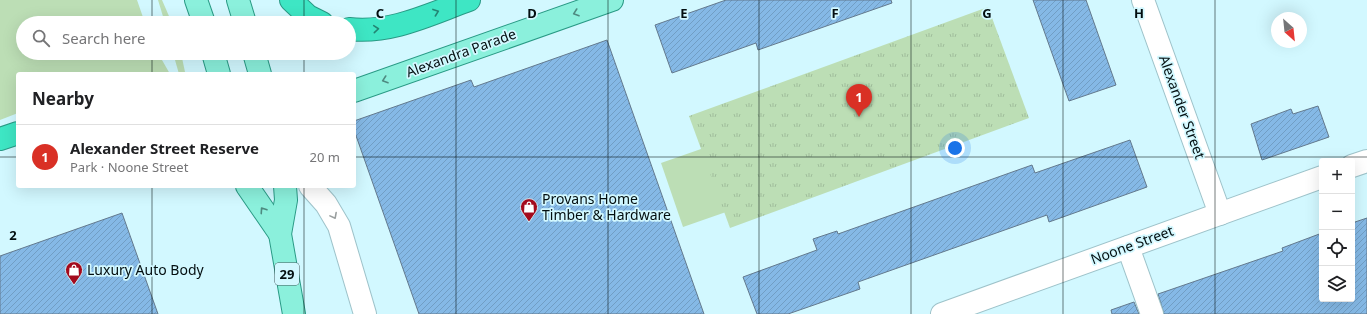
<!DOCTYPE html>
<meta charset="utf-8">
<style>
:root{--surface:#fff;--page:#f6f6f6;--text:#202124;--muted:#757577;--line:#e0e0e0;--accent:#d93025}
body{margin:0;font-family:"Noto Sans",sans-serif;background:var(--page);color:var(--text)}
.controls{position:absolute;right:12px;bottom:12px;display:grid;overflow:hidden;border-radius:4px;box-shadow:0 4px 16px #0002}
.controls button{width:36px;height:36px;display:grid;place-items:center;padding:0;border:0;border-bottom:1px solid var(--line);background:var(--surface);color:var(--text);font:20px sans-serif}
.compass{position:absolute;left:1271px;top:12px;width:36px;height:36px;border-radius:50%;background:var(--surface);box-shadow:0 4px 16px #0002;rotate:153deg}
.you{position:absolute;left:955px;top:148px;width:14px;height:14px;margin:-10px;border:3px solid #fff;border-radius:50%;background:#1a73e8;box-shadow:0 0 0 6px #1a73e833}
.badge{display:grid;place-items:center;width:26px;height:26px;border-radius:50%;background:var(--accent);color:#fff;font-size:13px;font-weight:700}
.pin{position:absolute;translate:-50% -33px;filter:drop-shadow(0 1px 2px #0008)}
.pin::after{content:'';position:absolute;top:21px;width:14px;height:12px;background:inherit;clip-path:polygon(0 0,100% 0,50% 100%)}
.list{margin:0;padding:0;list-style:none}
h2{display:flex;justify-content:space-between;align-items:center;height:52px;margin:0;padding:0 16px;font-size:17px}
h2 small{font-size:13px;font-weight:400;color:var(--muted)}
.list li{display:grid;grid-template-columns:26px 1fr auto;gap:12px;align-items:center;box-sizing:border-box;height:64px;padding:0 16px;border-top:1px solid var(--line)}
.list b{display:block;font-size:15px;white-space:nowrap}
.list p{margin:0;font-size:13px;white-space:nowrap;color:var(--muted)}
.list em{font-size:13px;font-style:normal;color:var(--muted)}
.icon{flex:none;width:22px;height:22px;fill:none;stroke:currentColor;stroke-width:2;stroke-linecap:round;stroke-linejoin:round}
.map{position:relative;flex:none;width:1367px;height:314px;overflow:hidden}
.search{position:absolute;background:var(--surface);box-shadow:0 4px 16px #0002;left:16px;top:16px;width:340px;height:44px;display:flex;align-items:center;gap:10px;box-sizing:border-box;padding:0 14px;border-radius:22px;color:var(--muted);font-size:15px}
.panel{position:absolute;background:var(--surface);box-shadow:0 4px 16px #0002;left:16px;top:72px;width:340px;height:116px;border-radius:4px}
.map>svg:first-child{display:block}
.grass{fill:#bcdeb5}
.park{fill:url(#park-tufts)}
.building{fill:url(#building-hatch);stroke:#63798d}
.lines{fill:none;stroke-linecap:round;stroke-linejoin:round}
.minor-casing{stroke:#9ec3ca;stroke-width:24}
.major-casing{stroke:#299a85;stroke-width:24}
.highway-casing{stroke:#299a85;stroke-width:24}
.minor{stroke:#fff;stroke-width:22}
.major{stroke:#8bf0dc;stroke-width:22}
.highway{stroke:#3ee6c4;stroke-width:22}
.oneway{stroke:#238573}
.oneway2{stroke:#4e8a80}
.oneway3{stroke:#9a9f9f}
.grid{fill:none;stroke:#030e10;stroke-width:1;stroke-opacity:0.55}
.labels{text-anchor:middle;stroke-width:3.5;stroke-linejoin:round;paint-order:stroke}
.shield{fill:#d2f8ff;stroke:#415458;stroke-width:1}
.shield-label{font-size:13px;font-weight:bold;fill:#030e10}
.street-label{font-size:14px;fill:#030e10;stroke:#d2f8ff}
.poi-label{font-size:14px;fill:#030e10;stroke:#d2f8ff;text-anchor:start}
.grid-label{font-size:13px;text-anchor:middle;font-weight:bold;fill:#030e10;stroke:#d2f8ff;stroke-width:3.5;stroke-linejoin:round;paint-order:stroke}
</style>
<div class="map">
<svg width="1367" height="314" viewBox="0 0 1367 314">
<defs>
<pattern id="park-tufts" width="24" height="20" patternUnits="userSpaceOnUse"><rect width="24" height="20" fill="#bcdeb5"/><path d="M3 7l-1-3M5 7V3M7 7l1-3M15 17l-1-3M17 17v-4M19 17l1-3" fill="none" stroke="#a0bd9b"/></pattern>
<pattern id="building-hatch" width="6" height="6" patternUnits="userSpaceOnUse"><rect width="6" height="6" fill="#85b9e6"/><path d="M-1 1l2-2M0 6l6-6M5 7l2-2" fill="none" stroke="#719ec4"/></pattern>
</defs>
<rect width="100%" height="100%" fill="#d2f8ff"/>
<g class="grass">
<polygon points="0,0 137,0 145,23 23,23 23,53 158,53 170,74 18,74 18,113 0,120"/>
<polygon points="158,0 162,0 172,23 165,23"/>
<polygon points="173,53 181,53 185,72 179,74"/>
<polygon points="761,128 783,192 683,227 661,163"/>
</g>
<polygon class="park" points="988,7 1029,118 730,228 689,116"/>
<g class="building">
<polygon points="726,0 891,0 892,3 758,50 756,43 672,73 655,25"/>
<polygon points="1033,0 1086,0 1116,85 1069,101"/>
<polygon points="607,40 704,314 419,314 354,130 354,121 471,80 474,87"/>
<polygon points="1318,106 1329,137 1262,160 1251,124 1291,109 1293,114"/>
<polygon points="1130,140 1147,187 1049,222 1047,215 858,282 860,289 788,314 757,314 743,277 817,250 813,239 837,231 838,234 1032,165 1035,173"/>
<polygon points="122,213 158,314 0,314 0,256"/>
<polygon points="1367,218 1367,314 1164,314 1158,294 1283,251 1282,248 1322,233 1322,299 1352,299 1352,223"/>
<polygon points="1134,302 1139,314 1112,314 1111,310"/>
</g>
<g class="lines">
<g class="minor-casing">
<g id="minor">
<polyline points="1143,0 1220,214"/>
<polyline points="1352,166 1367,161"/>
<polyline points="310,186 326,204 339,226 365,314"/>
<polyline points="1128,247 1152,314"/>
<polyline points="942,314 1322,177"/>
</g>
</g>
<g class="major-casing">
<g id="major">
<polyline points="196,0 204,23"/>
<polyline points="238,0 245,23"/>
<polyline points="213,53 219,74"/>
<polyline points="254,53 260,74"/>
<polyline points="354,91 612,0"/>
<polyline points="247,186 280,234"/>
<polyline points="285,186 286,200 280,234 294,314"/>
</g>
</g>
<g class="highway-casing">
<g id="highway">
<polyline points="291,0 308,16 322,23"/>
<path d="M349,29C391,34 430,14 469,0"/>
<polyline points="0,139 18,133"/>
</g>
</g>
<use href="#minor" class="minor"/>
<use href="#major" class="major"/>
<use href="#highway" class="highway"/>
</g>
<defs><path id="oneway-chevron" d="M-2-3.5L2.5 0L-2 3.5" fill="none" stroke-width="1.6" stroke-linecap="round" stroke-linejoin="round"/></defs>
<g class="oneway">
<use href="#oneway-chevron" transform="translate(436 12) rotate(-20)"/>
<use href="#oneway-chevron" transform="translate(376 29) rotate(-5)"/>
</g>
<g class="oneway2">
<use href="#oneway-chevron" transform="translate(576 13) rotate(161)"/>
<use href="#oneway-chevron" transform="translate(385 80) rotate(161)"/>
<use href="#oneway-chevron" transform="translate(263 210) rotate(-124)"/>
</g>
<use class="oneway3" href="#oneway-chevron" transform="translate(334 216) rotate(62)"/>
<path class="grid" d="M152,0V23M304,0V23M456,0V314M608,0V314M759,0V314M911,0V314M1063,0V314M1215,0V314M152,53V74M304,53V74M0,157H18M354,157H1367M152,186V314M304,186V314"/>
<defs>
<g id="shop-pin" transform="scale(0.9)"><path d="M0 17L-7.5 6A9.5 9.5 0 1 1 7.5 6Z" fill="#a40a1d" stroke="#d2f8ff"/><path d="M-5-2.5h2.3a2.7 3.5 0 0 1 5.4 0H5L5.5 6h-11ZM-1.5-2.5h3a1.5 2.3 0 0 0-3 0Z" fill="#fff"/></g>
</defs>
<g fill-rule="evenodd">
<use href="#shop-pin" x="529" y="207"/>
<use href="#shop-pin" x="74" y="270"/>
</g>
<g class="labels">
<rect class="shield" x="275" y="263" width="24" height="22" rx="3"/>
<g class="shield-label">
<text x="287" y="279">29</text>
</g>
<g class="street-label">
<text transform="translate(461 53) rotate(-20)" y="5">Alexandra Parade</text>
<text transform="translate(1182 107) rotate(70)" y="5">Alexander Street</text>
<text transform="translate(1132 245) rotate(-20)" y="5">Noone Street</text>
</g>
<g class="poi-label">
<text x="542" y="204">Provans Home<tspan x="542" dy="16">Timber &amp; Hardware</tspan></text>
<text x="87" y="275">Luxury Auto Body</text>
</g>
</g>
<g class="grid-label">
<text x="380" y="18">C</text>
<text x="532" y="18">D</text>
<text x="684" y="18">E</text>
<text x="835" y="18">F</text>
<text x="987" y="18">G</text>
<text x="1139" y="18">H</text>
<text x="13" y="240">2</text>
</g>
</svg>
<div class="controls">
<button>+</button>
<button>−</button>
<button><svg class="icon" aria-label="locate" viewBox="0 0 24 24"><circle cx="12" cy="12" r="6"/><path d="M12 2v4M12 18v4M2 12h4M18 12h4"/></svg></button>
<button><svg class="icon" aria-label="layers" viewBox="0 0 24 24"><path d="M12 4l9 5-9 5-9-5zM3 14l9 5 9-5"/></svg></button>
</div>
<svg class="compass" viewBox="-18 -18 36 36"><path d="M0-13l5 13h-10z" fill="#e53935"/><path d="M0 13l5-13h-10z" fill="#757577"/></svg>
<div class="you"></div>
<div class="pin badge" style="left:859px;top:117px">1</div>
<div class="search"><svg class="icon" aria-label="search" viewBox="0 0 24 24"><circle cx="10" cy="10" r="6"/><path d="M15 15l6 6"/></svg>Search here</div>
<section class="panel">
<h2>Nearby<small></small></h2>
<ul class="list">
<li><span class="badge">1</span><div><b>Alexander Street Reserve</b><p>Park · Noone Street</p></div><em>20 m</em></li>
</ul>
</section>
</div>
